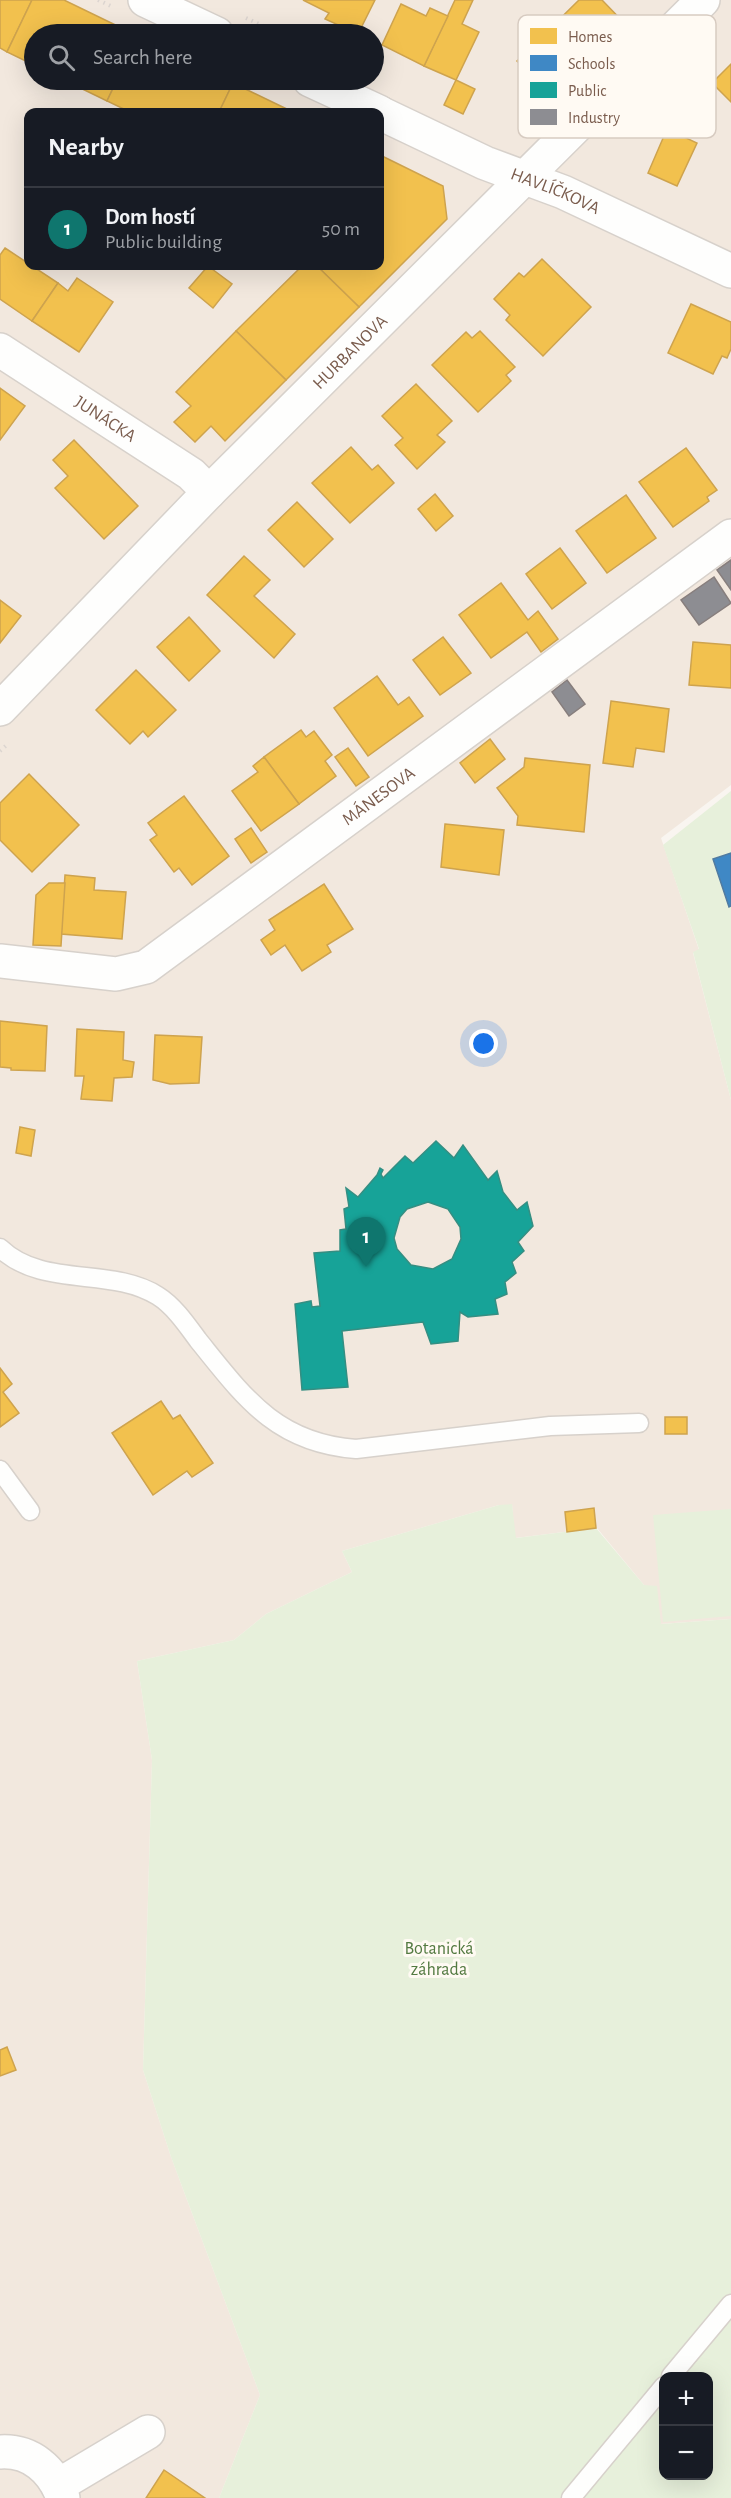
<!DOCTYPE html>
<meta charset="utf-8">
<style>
:root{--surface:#171b24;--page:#242831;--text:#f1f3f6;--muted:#9ea1a6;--line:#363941;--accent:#0f766e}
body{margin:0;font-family:"Alegreya Sans",sans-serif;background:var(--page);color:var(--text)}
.controls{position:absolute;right:18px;bottom:18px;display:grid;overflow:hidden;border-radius:12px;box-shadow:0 6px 24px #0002}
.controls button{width:54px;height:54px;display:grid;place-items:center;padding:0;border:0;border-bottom:2px solid var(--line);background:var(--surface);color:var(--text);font:30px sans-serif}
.you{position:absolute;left:484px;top:1044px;width:21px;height:21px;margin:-15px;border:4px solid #fff;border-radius:50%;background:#1a73e8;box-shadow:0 0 0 9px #1a73e833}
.badge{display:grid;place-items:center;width:39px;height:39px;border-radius:50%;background:var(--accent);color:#fff;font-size:20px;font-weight:700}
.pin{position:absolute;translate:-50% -50px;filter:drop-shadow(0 2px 3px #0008)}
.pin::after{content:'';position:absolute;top:32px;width:21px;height:18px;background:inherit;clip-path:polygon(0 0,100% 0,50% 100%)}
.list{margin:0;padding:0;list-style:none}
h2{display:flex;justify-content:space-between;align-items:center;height:78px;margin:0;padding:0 24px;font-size:26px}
h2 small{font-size:20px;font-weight:400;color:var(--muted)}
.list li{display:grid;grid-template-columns:39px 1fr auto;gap:18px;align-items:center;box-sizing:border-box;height:84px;padding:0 24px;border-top:2px solid var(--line)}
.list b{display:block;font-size:22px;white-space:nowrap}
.list p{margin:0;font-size:20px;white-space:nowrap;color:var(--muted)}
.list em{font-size:20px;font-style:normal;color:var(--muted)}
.icon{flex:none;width:33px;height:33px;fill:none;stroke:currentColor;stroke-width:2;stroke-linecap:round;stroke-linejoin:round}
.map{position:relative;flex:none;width:731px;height:2498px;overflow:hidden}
.search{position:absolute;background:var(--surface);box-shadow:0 6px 24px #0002;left:24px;top:24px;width:360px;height:66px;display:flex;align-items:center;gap:15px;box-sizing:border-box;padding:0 21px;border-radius:33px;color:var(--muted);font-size:22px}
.panel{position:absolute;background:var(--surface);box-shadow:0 6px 24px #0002;left:24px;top:108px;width:360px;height:162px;border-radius:12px}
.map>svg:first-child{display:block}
.residential{fill:#f2e8de;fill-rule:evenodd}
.green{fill:#e7f0db;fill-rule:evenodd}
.homes{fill:#f2c14e;stroke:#cea34e;stroke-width:1.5}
.schools{fill:#3f88c5;stroke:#517ba1;stroke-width:1.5}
.public{fill:#17a398;stroke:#358e82;stroke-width:1.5;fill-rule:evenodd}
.industry{fill:#8d8d92;stroke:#877e7d;stroke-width:1.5}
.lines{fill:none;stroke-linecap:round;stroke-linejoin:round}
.service-casing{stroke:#d7d1cb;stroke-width:21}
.minor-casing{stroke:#d7d1cb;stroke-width:36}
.path{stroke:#dcd5d0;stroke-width:4;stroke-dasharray:1.5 4.5;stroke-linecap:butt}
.service{stroke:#fefefd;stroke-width:18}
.minor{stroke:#fefefd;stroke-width:33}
.labels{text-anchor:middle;stroke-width:6;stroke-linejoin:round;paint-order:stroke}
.street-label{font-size:18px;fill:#7a5c4d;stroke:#fffaf3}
.park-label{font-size:18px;fill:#537a41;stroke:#fffaf3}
.key{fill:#fffaf3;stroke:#d7cbc1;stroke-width:1.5}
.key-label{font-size:16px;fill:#7a5c4d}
</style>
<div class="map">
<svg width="731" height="2498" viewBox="0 0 731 2498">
<rect width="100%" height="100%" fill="#f9f5f0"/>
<path class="residential" d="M0,0H731V785L661,838L699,950L693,953L731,1100V1619L660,1624L644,1585L597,1528L515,1538L512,1505H499L342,1551L352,1572L266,1614L234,1640L137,1661L152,1760L143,2070L171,2157L260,2395L219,2498H0ZM34,34H374V80H34ZM28,112H380V266H28Z"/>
<g class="green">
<polygon points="731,791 731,1100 693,952 699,949 663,845"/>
<path d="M512,1504L516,1538L596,1528L644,1585L657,1586L661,1624L731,1619V2498H219L260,2395L171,2157L143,2070L152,1760L137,1661L234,1640L266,1614L352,1572L342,1551L499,1505ZM664,2376H708V2476H664Z"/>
<polygon points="731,1509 731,1616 663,1622 653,1515"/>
</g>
<g class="homes">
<polygon points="0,0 32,0 7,52 0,48"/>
<polygon points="32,0 64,0 134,34 34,34 34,65 7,52"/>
<polygon points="303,0 375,0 358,34 325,19 329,13"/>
<polygon points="455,0 473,0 462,24 479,32 456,80 424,66"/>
<polygon points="579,0 602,0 630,29 556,101 517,61"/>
<polygon points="401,4 426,16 430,8 448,16 424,66 382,45"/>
<polygon points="731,64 731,102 712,83"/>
<polygon points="64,80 117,80 107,101"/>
<polygon points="117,80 226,80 233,83 219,112 130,112 107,101"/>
<polygon points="456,80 475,89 463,114 444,105"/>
<polygon points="233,83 293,112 219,112"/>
<polygon points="667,129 697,143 677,186 648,173"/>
<polygon points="380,155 443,186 447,219 359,307 317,266 380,266"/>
<polygon points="5,248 58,283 32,321 0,299 0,255"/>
<polygon points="542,259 591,307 543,356 506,320 510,315 494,299 519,273 524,277"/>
<polygon points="208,266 232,284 213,308 189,288"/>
<polygon points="302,266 317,266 359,307 286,380 236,331"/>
<polygon points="77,278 113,302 79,352 32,321 58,283 68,291"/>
<polygon points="691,304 731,322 731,349 727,358 722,356 713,374 668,353"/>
<polygon points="236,331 286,380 225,441 211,426 195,442 174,422 191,406 176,392"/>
<polygon points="480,331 515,367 506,375 511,381 478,412 432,365 466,332 472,338"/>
<polygon points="416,384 452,421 437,435 445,442 417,469 395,445 403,438 382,416"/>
<polygon points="0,388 25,406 0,440"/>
<polygon points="74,440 138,506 104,539 55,488 68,476 53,460"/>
<polygon points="351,447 372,470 378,465 394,483 350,523 312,483"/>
<polygon points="686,448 717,490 707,497 709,501 673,527 639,482"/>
<polygon points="435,494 453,516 436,531 418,509"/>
<polygon points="626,495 656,538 607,573 576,531"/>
<polygon points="297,502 333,539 304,567 268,530"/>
<polygon points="560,548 586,583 552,609 526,574"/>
<polygon points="244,556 270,580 254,596 295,634 274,658 207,595"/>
<polygon points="501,583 528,620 538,611 558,639 541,652 527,632 491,658 459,615"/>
<polygon points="0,600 21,616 0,643"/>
<polygon points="189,617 220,651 189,681 157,647"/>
<polygon points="443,637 471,673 440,695 413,660"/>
<polygon points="693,642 731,645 731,688 689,685"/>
<polygon points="136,670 176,710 148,737 143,731 130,744 96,710"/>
<polygon points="377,676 398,705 409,697 423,716 368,756 334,708"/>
<polygon points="611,701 669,709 664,752 636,748 633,767 603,763"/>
<polygon points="301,730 306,737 314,731 332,755 325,761 336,776 299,804 264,757"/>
<polygon points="490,739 505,759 475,783 460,763"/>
<polygon points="348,748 369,777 356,786 335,757"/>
<polygon points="264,757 299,804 261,831 232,791 258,772 253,766"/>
<polygon points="525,758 590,765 584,832 517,825 518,816 497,788 524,767"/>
<polygon points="29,774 79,825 32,872 0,840 0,803"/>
<polygon points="184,796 229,856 192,885 179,868 174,872 150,840 157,835 148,823"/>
<polygon points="445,824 504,830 499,875 441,867"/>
<polygon points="251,828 267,852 251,863 235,839"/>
<polygon points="65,875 95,878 94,890 126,892 122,939 61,934"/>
<polygon points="49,883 65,883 61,946 33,945 36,895"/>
<polygon points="324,884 353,929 327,945 331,952 302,971 285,945 271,955 261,940 275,930 269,920"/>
<polygon points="0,1021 47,1026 45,1071 11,1070 11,1068 0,1067"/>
<polygon points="77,1029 124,1032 123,1060 134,1062 132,1077 114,1078 112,1101 81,1099 84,1076 75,1076"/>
<polygon points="155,1035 202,1037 199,1083 170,1084 153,1080"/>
<polygon points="20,1127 35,1130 31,1156 16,1153"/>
<polygon points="0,1368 12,1384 3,1392 19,1413 0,1427"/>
<polygon points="161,1401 173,1419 180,1415 213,1463 192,1477 187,1471 153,1495 112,1433"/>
<rect x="665" y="1417" width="22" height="17"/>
<polygon points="594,1508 596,1528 567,1532 565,1512"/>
<polygon points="7,2047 16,2070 0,2076 0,2050"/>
<polygon points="164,2470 205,2498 146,2498"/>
</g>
<polygon class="schools" points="731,853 731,906 729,907 713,859"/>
<path class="public" d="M436,1141L454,1158L463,1145L488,1180L497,1171L503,1192L517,1210L527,1202L533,1226L518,1242L524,1251L512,1262L516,1273L505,1282L507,1294L495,1299L498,1314L468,1317L460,1312L458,1341L431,1344L423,1322L342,1331L348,1387L302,1390L295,1304L311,1301L312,1307L320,1306L314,1253L340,1251V1230L346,1229L344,1209L349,1207L346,1188L358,1197L377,1175L380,1168L383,1170L381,1174L383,1178L405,1156L413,1163ZM428,1202L448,1209L460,1227L461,1239L452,1259L433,1269L411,1265L397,1249L394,1238L400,1217L407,1209Z"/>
<g class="industry">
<polygon points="731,560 731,590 717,570"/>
<polygon points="714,577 731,603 699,625 681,600"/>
<polygon points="567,680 585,704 569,716 552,692"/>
</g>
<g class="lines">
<g class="service-casing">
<g id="service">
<path d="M0,1248C43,1289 111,1266 158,1296C174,1306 187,1325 198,1340C244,1397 276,1443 356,1449L550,1426L639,1423"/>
<polyline points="0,1470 30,1511"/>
<polyline points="671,2376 731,2304"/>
<polyline points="571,2498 664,2386"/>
</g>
</g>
<g class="minor-casing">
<g id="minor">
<polyline points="145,0 217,34"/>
<polyline points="310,80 379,112"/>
<path id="s1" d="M380,113L485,163L563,192L731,271"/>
<path id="s2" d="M0,350L191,474L209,492"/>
<path id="s3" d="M0,709L209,492L703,0"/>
<path id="s4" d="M0,961L116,974L146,967L731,536"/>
<path d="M0,2452C31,2450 53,2470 63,2498"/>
<polyline points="59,2485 148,2432"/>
</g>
</g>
<g class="path">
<polyline points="98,0 113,7"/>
<polyline points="246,18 281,34"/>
<polyline points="266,80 276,84"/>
<polyline points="0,751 9,743"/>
</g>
<use href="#service" class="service"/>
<use href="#minor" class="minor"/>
</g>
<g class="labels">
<g class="street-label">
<text dy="6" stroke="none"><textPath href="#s1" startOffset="192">HAVLÍČKOVA</textPath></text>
<text dy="6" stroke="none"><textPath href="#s3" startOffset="500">HURBANOVA</textPath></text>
<text dy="6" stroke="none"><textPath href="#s2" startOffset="126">JUNÁCKA</textPath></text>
<text dy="6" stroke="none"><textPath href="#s4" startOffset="436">MÁNESOVA</textPath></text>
</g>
<g class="park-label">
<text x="439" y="1954">Botanická<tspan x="439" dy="21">záhrada</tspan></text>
</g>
</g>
<rect x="518" y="15" width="198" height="123" rx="9" class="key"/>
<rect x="530" y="28" width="27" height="16" fill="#f2c14e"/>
<rect x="530" y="55" width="27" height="16" fill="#3f88c5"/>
<rect x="530" y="82" width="27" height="16" fill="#17a398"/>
<rect x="530" y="109" width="27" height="16" fill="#8d8d92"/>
<g class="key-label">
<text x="568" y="42">Homes</text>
<text x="568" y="69">Schools</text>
<text x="568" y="96">Public</text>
<text x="568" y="123">Industry</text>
</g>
</svg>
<div class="controls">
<button>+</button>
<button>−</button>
</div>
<div class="you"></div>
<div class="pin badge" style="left:366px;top:1267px">1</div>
<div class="search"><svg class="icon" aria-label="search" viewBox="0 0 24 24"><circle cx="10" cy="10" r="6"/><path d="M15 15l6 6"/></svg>Search here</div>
<section class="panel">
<h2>Nearby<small></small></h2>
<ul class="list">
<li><span class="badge">1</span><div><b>Dom hostí</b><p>Public building</p></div><em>50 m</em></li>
</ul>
</section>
</div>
